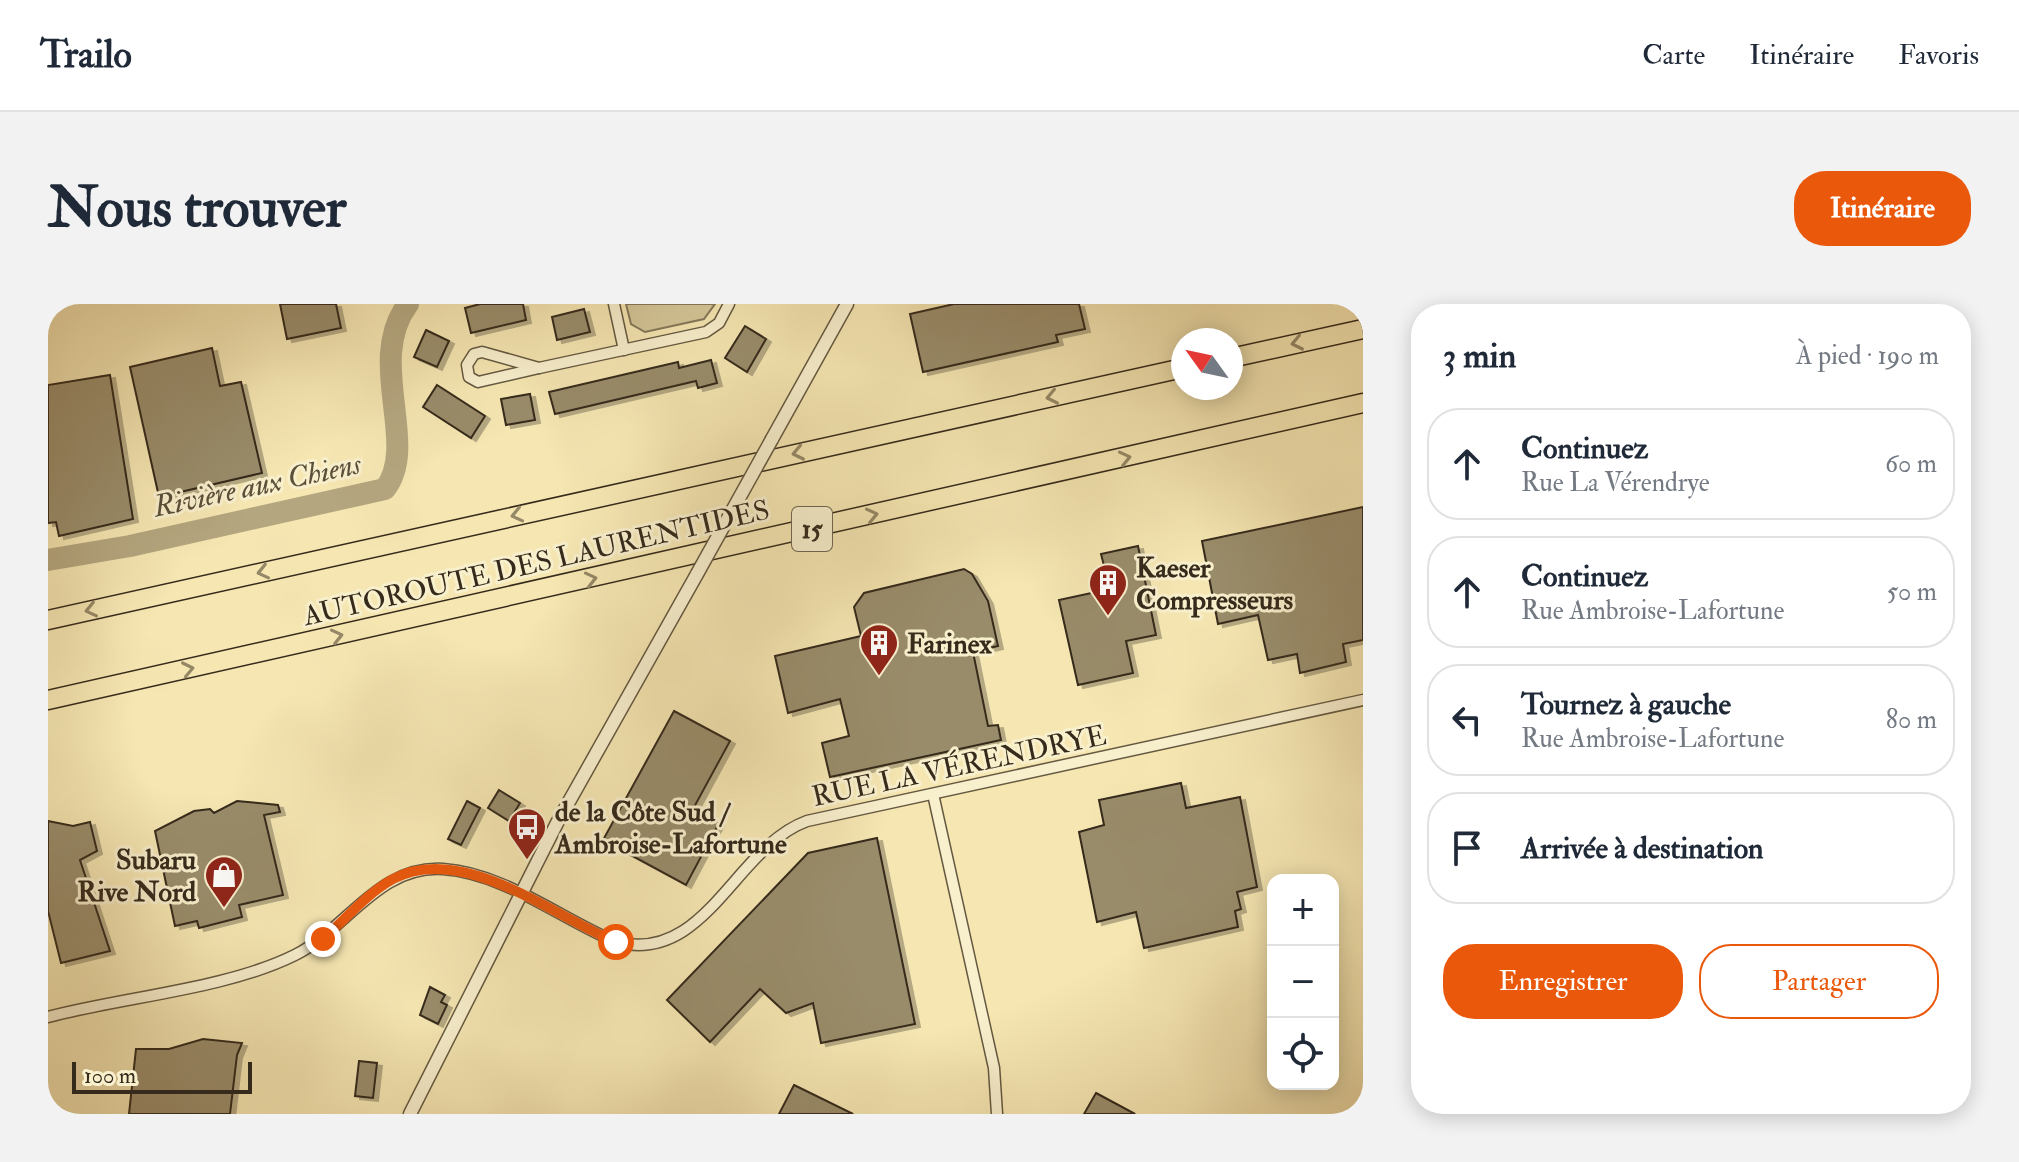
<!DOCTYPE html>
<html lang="fr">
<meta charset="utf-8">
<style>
:root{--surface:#fff;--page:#f2f2f3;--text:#1f2937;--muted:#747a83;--line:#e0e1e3;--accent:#ea580c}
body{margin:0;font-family:"IM FELL Double Pica",serif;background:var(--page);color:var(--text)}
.controls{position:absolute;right:24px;bottom:24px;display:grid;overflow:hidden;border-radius:16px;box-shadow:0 4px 20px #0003}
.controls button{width:72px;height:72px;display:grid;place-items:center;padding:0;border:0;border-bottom:2px solid var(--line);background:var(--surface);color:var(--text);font:40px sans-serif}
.compass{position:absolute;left:1123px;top:24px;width:72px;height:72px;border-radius:50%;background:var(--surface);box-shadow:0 4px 20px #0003;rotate:303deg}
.scale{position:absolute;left:24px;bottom:20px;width:180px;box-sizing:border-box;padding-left:8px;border:4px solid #352a1b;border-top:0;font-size:22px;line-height:28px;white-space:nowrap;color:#352a1b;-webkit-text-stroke:6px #f8efcd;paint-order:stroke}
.stop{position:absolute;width:24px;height:24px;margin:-18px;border:6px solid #ea580c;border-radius:50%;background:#fff}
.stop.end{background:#ea580c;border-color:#fff;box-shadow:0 2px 8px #0008}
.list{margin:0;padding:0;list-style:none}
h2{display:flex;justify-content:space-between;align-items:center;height:104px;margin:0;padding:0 32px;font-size:34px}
h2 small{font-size:26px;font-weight:400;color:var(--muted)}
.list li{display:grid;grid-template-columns:52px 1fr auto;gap:24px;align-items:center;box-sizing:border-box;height:112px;margin:0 16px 16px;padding:0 16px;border:2px solid var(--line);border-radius:32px}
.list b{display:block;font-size:30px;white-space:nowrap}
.list p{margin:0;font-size:26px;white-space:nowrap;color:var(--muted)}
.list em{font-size:26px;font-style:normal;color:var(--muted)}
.actions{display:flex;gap:16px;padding:24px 32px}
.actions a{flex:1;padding:18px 0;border:2px solid var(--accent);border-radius:32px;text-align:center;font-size:28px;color:var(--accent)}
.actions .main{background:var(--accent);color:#fff}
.icon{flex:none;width:44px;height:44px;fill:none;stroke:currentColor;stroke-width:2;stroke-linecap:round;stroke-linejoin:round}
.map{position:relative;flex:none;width:1315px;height:810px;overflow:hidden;border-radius:32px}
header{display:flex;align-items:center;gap:48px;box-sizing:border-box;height:112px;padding:0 40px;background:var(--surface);border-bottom:2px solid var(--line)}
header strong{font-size:38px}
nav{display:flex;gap:44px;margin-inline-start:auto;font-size:28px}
.intro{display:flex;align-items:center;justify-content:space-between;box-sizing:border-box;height:192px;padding:0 48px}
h1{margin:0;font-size:56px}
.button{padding:20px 36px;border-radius:32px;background:var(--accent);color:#fff;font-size:28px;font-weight:700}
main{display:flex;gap:48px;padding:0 48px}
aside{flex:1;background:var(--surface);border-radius:32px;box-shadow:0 4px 20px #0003}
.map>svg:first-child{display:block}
.green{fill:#d4c698;stroke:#84785a;stroke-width:2}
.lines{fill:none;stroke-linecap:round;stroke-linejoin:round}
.river{stroke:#b4a67f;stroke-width:22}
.building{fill:#998c6a;stroke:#352a1b;stroke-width:2;filter:url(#shadow)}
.minor-casing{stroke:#655941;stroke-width:13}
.tertiary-casing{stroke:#655941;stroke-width:15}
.motorway-casing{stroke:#352a1b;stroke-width:21}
.minor{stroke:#f8efcd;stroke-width:10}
.tertiary{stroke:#f8efcd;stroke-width:12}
.motorway{stroke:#f5e6b2;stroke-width:18}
.tertiary-bridge-casing{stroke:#655941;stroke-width:15;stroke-linecap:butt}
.tertiary-bridge{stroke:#f8efcd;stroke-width:12}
.oneway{stroke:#958866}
.route{stroke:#ea580c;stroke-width:10}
.labels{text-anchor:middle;stroke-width:6;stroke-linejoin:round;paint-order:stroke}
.shield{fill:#f8efcd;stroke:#706550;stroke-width:2}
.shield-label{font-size:26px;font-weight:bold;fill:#352a1b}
.street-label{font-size:28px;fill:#352a1b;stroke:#f8efcd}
.poi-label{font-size:28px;font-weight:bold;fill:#352a1b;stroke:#f8efcd;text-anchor:start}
.water-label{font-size:30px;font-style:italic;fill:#5b4f39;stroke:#f8efcd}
</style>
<header>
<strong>Trailo</strong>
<nav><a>Carte</a><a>Itinéraire</a><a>Favoris</a></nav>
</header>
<div class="intro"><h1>Nous trouver</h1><a class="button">Itinéraire</a></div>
<main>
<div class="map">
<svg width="1315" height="810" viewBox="0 0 1315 810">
<defs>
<filter id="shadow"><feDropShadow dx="5" dy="3" stdDeviation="0" flood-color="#0004"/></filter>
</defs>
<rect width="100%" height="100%" fill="#f5e6b2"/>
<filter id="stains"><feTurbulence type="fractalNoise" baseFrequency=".0025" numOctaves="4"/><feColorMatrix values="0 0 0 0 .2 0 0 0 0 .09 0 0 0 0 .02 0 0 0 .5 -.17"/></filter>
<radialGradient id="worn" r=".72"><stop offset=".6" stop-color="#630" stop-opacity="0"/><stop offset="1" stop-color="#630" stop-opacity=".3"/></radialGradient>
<polygon class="green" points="578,0 667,0 656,15 597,28 583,20"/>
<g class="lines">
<path class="river" d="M0,256L82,242L337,185C372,140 317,57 360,0"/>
</g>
<g class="building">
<polygon points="232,0 288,0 293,24 239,35"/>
<polygon points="432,0 475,0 478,16 423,29 417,4"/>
<polygon points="906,0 1031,0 1037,25 1008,31 1010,38 875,68 862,10"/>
<polygon points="536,5 542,28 509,36 504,13"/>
<polygon points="697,22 718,35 699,68 677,54"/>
<polygon points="378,26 401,37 389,63 366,53"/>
<polygon points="164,44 172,82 193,78 214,169 111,193 82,63"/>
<polygon points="663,56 669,79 650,84 648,77 507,110 501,88 630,58 631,64"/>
<polygon points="62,71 85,215 11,232 8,218 0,219 0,81"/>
<polygon points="389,81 437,112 423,134 375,103"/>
<polygon points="482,90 487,116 458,121 453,95"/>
<polygon points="1315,203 1315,336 1295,340 1298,358 1252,369 1249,350 1220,356 1210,311 1170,320 1154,237"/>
<polygon points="1090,242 1108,331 1078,337 1085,369 1030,381 1011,296 1062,285 1053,250"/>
<polygon points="916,265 924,270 940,297 950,342 925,348 940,422 950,421 953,436 782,473 774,439 801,432 792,395 740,409 727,352 813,332 806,303 816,289"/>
<polygon points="626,407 682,437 645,505 671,519 638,581 555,536"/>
<polygon points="1133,479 1138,504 1192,493 1209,583 1189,588 1193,605 1187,607 1190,623 1096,644 1088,608 1049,618 1031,528 1056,521 1051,496"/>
<polygon points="451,486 472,499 461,517 440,504"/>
<polygon points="189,497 230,501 232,508 216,511 235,591 191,601 194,613 151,624 149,617 127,622 107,527 146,507 162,505 166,509"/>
<polygon points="419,497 432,504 413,541 400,535"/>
<polygon points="0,517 25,522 42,518 49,547 32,556 62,647 13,659 0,607"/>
<polygon points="829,534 867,720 773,739 765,699 738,709 712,685 662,738 619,696 760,549"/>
<polygon points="382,683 397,691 393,698 399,701 390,720 372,711"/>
<polygon points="155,735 194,739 189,751 182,810 81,810 88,745 121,745"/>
<polygon points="311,757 329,759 325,794 307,792"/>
<polygon points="746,781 805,810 731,810"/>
<polygon points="1048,789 1087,810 1036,810"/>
</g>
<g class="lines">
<g class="minor-casing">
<g id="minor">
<polyline points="566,0 576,46"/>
<polygon points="434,48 491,64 430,78 421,73 419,61 426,50"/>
<polyline points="491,64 658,28 671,19 681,0"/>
<polyline points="885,490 946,764 949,810"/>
<path d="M0,713C75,693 179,685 247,651C299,625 330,561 395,565C456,569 513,615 568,638C658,661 687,543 759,517L1315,396"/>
</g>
</g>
<g class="tertiary-casing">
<g id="tertiary">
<polyline points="724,135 799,0"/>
<polyline points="362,810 509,519 649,270"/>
</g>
</g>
<g class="motorway-casing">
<g id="motorway">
<polyline points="1183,54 1315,25"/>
<polyline points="0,316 1135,64"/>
<polyline points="0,396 1315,99"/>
</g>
</g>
<use href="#minor" class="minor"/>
<use href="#tertiary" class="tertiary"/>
<use href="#motorway" class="motorway"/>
<g class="tertiary-bridge-casing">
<polyline id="tertiary-bridge" points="649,270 724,135"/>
</g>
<use href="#tertiary-bridge" class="tertiary-bridge"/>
</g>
<defs><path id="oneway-chevron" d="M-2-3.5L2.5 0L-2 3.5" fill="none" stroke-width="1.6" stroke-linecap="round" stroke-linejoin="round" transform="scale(2)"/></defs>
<g class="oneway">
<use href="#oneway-chevron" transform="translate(1249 39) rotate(168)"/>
<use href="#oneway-chevron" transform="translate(1004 93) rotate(168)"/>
<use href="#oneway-chevron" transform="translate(750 149) rotate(168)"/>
<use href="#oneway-chevron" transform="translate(1077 154) rotate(-13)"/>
<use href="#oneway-chevron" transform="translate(469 211) rotate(167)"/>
<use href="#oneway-chevron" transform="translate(824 211) rotate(-13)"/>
<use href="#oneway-chevron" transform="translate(215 268) rotate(167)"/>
<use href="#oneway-chevron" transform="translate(543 275) rotate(-13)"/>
<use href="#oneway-chevron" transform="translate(43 306) rotate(167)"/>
<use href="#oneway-chevron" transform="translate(289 332) rotate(-13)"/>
<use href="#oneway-chevron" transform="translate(140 365) rotate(-12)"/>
</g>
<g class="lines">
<path class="route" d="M275,635C298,615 318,590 345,575C414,538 505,612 568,638"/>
</g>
<defs>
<g id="building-pin" transform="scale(2)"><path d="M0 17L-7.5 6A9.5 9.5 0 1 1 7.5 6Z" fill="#8f2418" stroke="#f8efcd"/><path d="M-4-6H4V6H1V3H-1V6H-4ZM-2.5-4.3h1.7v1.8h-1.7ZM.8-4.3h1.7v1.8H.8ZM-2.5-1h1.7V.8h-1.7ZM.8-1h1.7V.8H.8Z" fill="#fff"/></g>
<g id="bus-pin" transform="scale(2)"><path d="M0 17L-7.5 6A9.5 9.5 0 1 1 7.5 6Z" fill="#8f2418" stroke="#f8efcd"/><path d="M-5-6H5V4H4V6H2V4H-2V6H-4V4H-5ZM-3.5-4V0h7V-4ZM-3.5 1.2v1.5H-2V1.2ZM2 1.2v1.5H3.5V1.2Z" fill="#fff"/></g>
<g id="shop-pin" transform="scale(2)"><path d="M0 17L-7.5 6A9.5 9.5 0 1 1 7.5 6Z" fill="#8f2418" stroke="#f8efcd"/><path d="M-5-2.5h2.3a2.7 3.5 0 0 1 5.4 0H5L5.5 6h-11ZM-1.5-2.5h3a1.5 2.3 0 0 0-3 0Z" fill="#fff"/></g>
</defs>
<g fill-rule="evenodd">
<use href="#building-pin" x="1060" y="279"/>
<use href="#building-pin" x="831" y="339"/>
<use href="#bus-pin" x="479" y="523"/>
<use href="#shop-pin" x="176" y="571"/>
</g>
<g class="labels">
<rect class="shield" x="744" y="203" width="40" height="44" rx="6"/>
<g class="shield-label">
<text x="764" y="234">15</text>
</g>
<g class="street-label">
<text transform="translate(488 258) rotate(-13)" y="10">AUTOROUTE DES LAURENTIDES</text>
<text transform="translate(911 461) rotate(-12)" y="10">RUE LA VÉRENDRYE</text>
</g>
<g class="poi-label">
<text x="1088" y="273">Kaeser<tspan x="1088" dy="32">Compresseurs</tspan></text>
<text x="859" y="349">Farinex</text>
<text x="507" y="517">de la Côte Sud /<tspan x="507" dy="32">Ambroise-Lafortune</tspan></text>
<text x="148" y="565" text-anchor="end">Subaru<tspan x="148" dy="32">Rive Nord</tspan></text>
</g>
<g class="water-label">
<text transform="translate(209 181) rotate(-12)" y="10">Rivière aux Chiens</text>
</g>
</g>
<rect width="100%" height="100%" filter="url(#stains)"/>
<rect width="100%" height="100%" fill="url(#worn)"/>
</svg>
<div class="controls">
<button>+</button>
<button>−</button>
<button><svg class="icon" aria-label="locate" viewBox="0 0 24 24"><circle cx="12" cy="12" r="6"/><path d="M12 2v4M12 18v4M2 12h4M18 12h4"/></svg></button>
</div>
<svg class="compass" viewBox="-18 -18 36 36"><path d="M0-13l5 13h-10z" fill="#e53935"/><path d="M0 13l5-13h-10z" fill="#747a83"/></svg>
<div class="scale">100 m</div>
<div class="stop" style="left:568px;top:638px"></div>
<div class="stop end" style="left:275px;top:635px"></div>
</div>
<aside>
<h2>3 min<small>À pied · 190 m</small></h2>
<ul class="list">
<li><svg class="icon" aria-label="ahead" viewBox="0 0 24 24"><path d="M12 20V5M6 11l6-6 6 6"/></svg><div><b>Continuez</b><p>Rue La Vérendrye</p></div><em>60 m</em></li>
<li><svg class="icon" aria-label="ahead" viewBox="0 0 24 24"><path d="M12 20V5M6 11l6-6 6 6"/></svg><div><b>Continuez</b><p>Rue Ambroise-Lafortune</p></div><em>50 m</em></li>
<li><svg class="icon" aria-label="left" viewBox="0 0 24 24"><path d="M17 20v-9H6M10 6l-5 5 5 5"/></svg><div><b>Tournez à gauche</b><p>Rue Ambroise-Lafortune</p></div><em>80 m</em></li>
<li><svg class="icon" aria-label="arrive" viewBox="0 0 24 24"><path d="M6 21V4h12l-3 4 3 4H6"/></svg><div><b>Arrivée à destination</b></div></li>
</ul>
<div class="actions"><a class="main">Enregistrer</a><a>Partager</a></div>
</aside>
</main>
